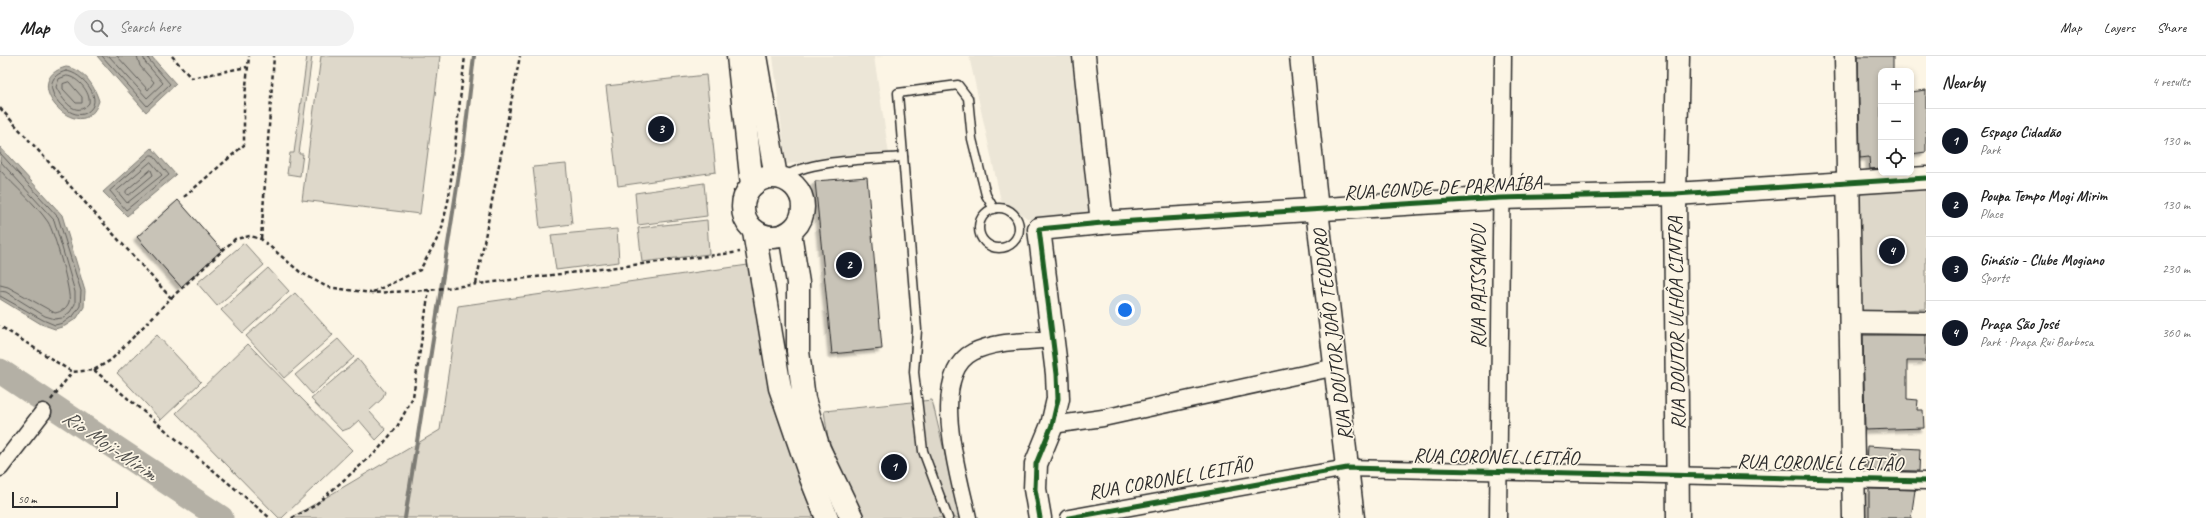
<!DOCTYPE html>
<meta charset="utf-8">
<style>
:root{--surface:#fff;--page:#f2f2f2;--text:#222;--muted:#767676;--line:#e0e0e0;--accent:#111827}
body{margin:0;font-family:Caveat,sans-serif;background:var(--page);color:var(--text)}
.controls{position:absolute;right:12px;top:12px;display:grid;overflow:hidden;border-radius:8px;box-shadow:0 2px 6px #0003}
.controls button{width:36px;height:36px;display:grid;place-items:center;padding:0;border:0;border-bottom:1px solid var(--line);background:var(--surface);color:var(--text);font:20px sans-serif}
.scale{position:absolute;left:12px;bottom:10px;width:106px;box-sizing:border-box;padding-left:4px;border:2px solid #2b2b2b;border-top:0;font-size:11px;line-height:14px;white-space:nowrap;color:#2b2b2b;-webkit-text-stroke:3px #fcf5e5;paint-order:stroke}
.you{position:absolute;left:1125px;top:254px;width:14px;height:14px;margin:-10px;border:3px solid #fff;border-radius:50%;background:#1a73e8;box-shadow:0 0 0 6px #1a73e833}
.badge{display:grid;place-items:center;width:26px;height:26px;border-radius:50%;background:var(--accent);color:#fff;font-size:13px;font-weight:700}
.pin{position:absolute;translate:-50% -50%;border:2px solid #fff;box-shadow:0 1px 4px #0006}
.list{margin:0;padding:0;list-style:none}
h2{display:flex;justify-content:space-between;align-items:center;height:52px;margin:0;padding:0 16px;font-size:17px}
h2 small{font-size:13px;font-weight:400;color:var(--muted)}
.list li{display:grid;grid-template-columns:26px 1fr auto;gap:12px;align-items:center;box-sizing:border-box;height:64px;padding:0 16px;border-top:1px solid var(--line)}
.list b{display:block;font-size:15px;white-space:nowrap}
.list p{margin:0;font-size:13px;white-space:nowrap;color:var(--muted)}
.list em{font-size:13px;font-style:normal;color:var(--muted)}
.icon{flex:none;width:22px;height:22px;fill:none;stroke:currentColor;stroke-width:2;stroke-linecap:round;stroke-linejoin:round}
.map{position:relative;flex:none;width:1926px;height:462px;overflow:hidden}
header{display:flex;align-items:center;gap:24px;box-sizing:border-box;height:56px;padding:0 20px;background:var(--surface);border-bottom:1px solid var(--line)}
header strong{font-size:19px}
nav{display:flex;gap:22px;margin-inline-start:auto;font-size:14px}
.search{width:280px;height:36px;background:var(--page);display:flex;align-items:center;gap:10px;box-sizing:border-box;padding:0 14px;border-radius:22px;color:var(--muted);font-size:15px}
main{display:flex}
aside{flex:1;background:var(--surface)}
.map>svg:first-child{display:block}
.built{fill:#ece6d7}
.green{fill:#ded8ca;stroke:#84827a}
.water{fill:#b4b0a5;stroke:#7d7b74}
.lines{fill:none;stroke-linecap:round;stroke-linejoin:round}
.shore{stroke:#62605c;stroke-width:1}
.stream{stroke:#7d7b74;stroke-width:4}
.river{stroke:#b4b0a5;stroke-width:25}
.building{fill:#c8c3b7;stroke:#2b2b2b;filter:url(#shadow)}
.lane-casing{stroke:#2b2b2b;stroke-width:11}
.street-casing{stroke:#2b2b2b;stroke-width:19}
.secondary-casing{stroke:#2b2b2b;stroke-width:25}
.path{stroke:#2b2b2b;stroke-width:2.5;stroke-dasharray:4 3;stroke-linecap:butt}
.lane{stroke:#fcf5e5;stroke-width:8}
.street{stroke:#fcf5e5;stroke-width:16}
.secondary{stroke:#fcf5e5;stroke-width:22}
.cycleway-casing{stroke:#fcf5e5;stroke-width:8}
.cycleway{stroke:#1b5e20;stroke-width:5}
.labels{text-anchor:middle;stroke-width:3.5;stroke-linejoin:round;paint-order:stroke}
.street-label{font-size:20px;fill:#2b2b2b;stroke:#fcf5e5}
.water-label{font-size:21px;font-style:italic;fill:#545350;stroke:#fcf5e5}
</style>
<header>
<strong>Map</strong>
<div class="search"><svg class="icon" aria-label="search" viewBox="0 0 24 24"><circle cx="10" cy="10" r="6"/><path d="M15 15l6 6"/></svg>Search here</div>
<nav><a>Map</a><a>Layers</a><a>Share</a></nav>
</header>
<main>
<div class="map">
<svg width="1926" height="462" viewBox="0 0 1926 462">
<defs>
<filter id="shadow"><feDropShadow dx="-3.5" dy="3.5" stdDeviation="1" flood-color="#0004"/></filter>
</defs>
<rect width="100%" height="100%" fill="#fcf5e5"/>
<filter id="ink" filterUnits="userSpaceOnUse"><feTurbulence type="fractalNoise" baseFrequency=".025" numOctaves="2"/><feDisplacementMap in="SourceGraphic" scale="8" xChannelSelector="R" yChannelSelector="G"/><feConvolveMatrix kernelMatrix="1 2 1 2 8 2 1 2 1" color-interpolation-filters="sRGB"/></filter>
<g filter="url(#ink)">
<g class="built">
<polygon points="773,0 884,0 874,1 889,98 786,108"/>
<polygon points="969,0 1075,0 1097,161 1035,167 1001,145"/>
</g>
<g class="green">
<polygon points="307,0 312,0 299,98 303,98 300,120 287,118 290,97 294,97"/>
<polygon points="321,0 440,0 420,158 302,144"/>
<polygon points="706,19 716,116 618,130 606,30"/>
<polygon points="566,108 572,168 540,172 533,111"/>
<polygon points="704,127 707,160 638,169 635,137"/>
<polygon points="1926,133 1926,253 1858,256 1858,138"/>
<polygon points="707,164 709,198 642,206 638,172"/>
<polygon points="617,173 619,206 556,214 551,179"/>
<polygon points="244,187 264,209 217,250 197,227"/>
<polygon points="748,209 773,343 820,462 291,462 440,374 458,250"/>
<polygon points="268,212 289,235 243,277 221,254"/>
<polygon points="295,237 333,279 284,322 246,280"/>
<polygon points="157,279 201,326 161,364 117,317"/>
<polygon points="338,283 354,301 312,338 295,319"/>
<polygon points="248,288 352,394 282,462 279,462 176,357"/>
<polygon points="358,303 385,336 382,343 369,355 386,374 376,384 359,364 350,372 342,375 311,343"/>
<polygon points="932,344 960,462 865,462 851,439 828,382 824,355"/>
</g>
<g class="water">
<polygon points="97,0 151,0 176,28 146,56"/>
<path d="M66,11C84,13 94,29 99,45C83,95 15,24 66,11Z"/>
<polygon points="0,91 62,159 85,235 84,251 77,262 65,270 55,273 41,268 0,243"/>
<polygon points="152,92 176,119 127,160 103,136"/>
</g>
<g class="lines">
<g class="shore">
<polyline points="102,0 147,50 170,28 149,4 148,0"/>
<polyline points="109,0 147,42 163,27 145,6 143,0"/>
<polyline points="117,0 148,34 154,26 140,10 137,0"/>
<path d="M66,15C82,16 107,45 86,57C68,67 31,24 66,15Z"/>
<path d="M67,20C78,21 91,37 89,47C76,64 62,43 56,31L59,23Z"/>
<polygon points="69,26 82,41 82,47 76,47 63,33 63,28"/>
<polyline points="0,97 58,161 81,235 80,250 74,259 63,267 55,269 43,264 0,240"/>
<polygon points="151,99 153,99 169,119 126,154 110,135"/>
<polyline points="0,105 54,164 75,236 75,248 70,256 62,262 55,263 45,260 6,236 0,235"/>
<polygon points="151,106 162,119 127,147 117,135"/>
<path d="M0,114C15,131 35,147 48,166C54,175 72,237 69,246C67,252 61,256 55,257L8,231L0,229"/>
<polygon points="151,114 153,119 129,139 126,138 126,135"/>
</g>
<polyline class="stream" points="405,462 464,86 474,0"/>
<polyline class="river" points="0,315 221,462"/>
</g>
<g class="building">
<polygon points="1858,0 1893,0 1893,15 1881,15 1881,112 1870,113 1869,101 1860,102"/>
<polygon points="1926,34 1926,96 1911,98 1911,36"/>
<polygon points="867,121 882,293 832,298 815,125"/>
<polygon points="178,144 222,194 181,231 137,181"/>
<polygon points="1863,279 1926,279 1926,305 1907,305 1907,343 1918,344 1917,354 1923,354 1924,372 1865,374"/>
<polygon points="1867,390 1920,393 1919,415 1868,414 1868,407 1866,407"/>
<polygon points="1869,433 1918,434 1915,434 1911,462 1869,462"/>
</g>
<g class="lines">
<g class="lane-casing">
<g id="lane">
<path d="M782,122C810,103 868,104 903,101"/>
<circle cx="999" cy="172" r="20"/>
<polyline points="948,462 923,395 914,316 917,274 898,37 958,29 968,42 972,83 986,139 994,153"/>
</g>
</g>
<g class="street-casing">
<g id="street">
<polyline points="1052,369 1103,362 1336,311"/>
<polyline points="0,412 43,356"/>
<path d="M968,462C960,424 927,319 973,296C996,284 1028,286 1053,283"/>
<polyline points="1069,462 1347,412 1926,425"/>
<polyline points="1498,462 1503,0"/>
</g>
</g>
<g class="secondary-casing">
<g id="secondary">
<polyline points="738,0 752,129"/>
<polyline points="755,0 776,121"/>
<polyline points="1084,0 1102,167"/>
<polyline points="1301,0 1317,154 1353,462"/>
<polyline points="1678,0 1675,138 1678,462"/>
<polyline points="1846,0 1854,462"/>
<circle cx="773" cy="151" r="30"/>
<polyline points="754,176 780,332 811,422 827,462"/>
<polyline points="790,177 798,227 798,295 804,343 819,393 852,462"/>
<polyline points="1851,266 1926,267"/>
<polyline points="1040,462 1035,433 1036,408 1052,369 1058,343 1057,318 1039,173 1102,167 1500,142 1675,138 1926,122"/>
</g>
</g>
<g class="path">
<polyline points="172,0 191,22 247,11"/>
<polyline points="0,52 171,242 111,304 94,314 72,316 0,270"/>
<polyline points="734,134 738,168"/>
<polyline points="184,141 244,89 244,50 249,0"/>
<polyline points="261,183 274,0"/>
<polyline points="476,228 520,0"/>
<polyline points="373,236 420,214 441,176 449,141 465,0"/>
<polyline points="171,242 235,183 250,180 261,183 300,216 327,231 371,237 429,234 740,196"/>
<polyline points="94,314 270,462"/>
<polyline points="51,344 72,316"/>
<polyline points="292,462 314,450 377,395 397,371 413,341 429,234"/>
</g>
<use href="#lane" class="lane"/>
<use href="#street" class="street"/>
<use href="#secondary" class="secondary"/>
<g class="cycleway-casing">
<g id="cycleway">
<polyline points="1040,462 1035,433 1036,408 1052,369 1058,343 1057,318 1039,173 1102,167 1500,142 1675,138 1926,122"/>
<polyline points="1069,462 1347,412 1926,425"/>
</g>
</g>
<use href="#cycleway" class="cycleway"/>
</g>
</g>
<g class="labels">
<g class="street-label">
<text transform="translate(1443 131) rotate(-3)" y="7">RUA CONDE DE PARNAÍBA</text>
<text transform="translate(1478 231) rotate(-90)" y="7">RUA PAISSANDU</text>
<text transform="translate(1676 267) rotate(-91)" y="7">RUA DOUTOR ULHÔA CINTRA</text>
<text transform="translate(1332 279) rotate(-97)" y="7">RUA DOUTOR JOÃO TEODORO</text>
<text transform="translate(1496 400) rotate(1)" y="7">RUA CORONEL LEITÃO</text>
<text transform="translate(1820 406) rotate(1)" y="7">RUA CORONEL LEITÃO</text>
<text transform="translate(1170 422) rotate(-10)" y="7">RUA CORONEL LEITÃO</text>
</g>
<g class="water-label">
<text transform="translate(110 389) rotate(34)" y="7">Rio Moji-Mirim</text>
</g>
</g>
</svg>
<div class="controls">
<button>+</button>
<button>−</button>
<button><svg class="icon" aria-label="locate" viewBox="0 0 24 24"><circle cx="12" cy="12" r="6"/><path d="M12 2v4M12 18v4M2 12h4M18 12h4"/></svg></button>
</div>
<div class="scale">50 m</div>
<div class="you"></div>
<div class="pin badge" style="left:894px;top:411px">1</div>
<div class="pin badge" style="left:849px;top:209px">2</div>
<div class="pin badge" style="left:661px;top:73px">3</div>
<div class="pin badge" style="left:1892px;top:195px">4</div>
</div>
<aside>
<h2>Nearby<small>4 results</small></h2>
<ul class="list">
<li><span class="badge">1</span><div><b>Espaço Cidadão</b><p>Park</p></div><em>130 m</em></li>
<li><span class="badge">2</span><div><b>Poupa Tempo Mogi Mirim</b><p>Place</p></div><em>130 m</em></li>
<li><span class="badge">3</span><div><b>Ginásio - Clube Mogiano</b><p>Sports</p></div><em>230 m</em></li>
<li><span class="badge">4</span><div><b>Praça São José</b><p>Park · Praça Rui Barbosa</p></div><em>360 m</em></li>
</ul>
</aside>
</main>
